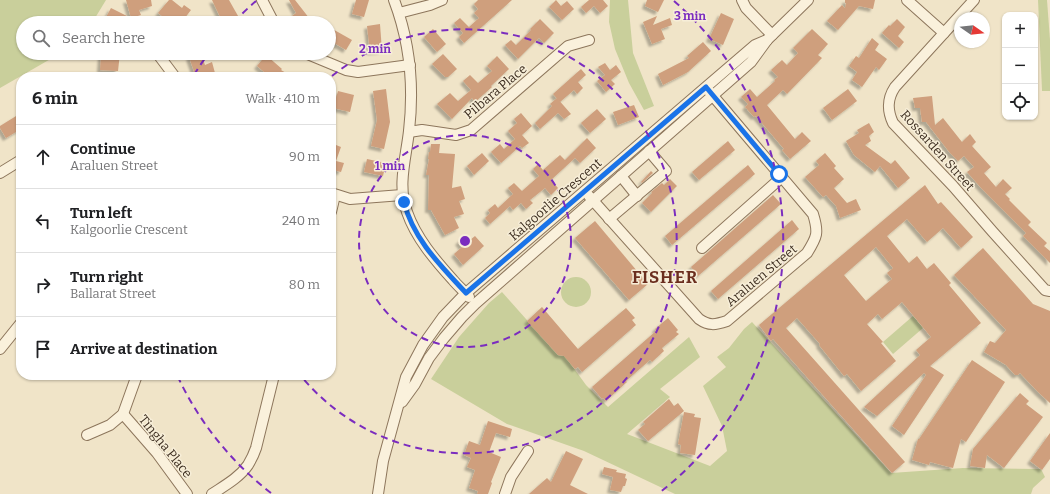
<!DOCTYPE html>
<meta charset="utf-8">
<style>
:root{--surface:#fff;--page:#f2f2f2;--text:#202124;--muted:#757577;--line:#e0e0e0}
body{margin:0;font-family:Bitter,serif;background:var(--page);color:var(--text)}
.controls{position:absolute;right:12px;top:12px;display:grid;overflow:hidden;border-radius:8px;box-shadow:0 1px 3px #0004}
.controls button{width:36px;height:36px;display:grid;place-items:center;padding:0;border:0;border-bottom:1px solid var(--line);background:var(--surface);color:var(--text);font:20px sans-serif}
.compass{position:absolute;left:954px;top:12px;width:36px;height:36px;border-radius:50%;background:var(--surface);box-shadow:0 1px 3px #0004;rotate:104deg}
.stop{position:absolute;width:12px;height:12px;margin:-9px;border:3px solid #1a73e8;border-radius:50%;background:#fff}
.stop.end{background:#1a73e8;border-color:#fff;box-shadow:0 1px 4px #0008}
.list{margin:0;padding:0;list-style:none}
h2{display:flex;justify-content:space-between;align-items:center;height:52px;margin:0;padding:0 16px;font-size:17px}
h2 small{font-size:13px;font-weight:400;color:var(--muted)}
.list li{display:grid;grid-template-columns:26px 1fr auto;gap:12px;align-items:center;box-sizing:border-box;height:64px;padding:0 16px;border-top:1px solid var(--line)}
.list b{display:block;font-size:15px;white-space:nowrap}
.list p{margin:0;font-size:13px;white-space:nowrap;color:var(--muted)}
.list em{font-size:13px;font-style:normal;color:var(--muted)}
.icon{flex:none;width:22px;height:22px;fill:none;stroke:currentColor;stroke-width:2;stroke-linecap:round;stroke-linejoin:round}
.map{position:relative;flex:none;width:1050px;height:494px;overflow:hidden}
.search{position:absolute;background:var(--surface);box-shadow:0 1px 3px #0004;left:16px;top:16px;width:320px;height:44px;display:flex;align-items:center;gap:10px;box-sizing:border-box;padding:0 14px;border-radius:22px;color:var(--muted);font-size:15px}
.panel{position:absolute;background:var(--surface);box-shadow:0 1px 3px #0004;left:16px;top:72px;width:320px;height:308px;border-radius:16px}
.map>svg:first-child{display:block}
.green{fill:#c9cf9b}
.building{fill:#cf9f7d;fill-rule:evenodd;filter:url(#shadow)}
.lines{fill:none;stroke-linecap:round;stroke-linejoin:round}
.minor-casing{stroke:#8d765c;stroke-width:12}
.minor{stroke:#faf1dc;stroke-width:10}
.route{stroke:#1a73e8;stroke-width:5}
.ring{fill:none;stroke:#7b2cbf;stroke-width:2;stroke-dasharray:7 5}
.labels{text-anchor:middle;stroke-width:3;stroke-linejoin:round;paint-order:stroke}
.street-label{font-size:13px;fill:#3d2e20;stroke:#f7eed8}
.district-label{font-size:17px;font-weight:bold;letter-spacing:1px;fill:#6b2e1e;stroke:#f7eed8}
.centre{fill:#7b2cbf;stroke:#f7eed8;stroke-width:2}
.ring-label{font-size:12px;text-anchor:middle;font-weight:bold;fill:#7b2cbf;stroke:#f7eed8;stroke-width:3;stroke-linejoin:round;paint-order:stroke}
</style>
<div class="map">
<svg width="1050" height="494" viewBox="0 0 1050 494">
<defs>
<filter id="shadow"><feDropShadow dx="-3" dy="3" stdDeviation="1" flood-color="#0004"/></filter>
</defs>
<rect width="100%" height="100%" fill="#f0e4c8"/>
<g class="green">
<polygon points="0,0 106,0 92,23 23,23 23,53 61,53 0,88"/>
<polygon points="610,0 628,0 633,53 654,106 644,110 629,83 615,49 609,22"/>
<polygon points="1038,0 1047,0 1050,40 1050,91 1042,91"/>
<circle cx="576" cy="292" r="15"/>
<polygon points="502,292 558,355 565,356 586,385 608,407 689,337 700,357 660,389 670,397 627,434 710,466 727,451 722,426 703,386 726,367 717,357 729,348 744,329 752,322 891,473 963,468 1041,469 1045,477 1033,488 1031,494 675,494 584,451 507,424 431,379 459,337 489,303"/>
<polygon points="913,316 923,328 893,354 883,342"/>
</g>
<g class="building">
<polygon points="126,0 151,0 152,6 139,10 141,15 131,18"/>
<polygon points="169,0 172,0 182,8 184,5 191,10 181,23 171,23 158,13"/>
<polygon points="212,0 229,0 242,23 223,23"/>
<polygon points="289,0 295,0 313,23 298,23 292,16 296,13"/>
<polygon points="356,0 369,0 364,17 352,14"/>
<polygon points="478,0 512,0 464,43 459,37 463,33 454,23 460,18 469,27 479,18 474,13 478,9 474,4"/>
<polygon points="556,0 561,6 567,1 574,9 562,20 549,7"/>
<polygon points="589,0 603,0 608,6 600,13 594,6 586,13 581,7"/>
<polygon points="647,0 664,0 658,12 645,6"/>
<polygon points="845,0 875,0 873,9 859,6 838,30 827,21 842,5 845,8 846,3 845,3"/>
<polygon points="111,8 131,18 124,20 122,23 103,23"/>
<polygon points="721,13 734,19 723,45 709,39"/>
<polygon points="657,16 653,25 670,18 672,25 661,29 665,39 652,44 643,22"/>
<polygon points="540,19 554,33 544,43 539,38 518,59 505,45 511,40 516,45 531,30 530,29"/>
<polygon points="897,19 905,27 898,36 904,42 899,48 882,33 889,25 890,26"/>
<polygon points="380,24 382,51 370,52 367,26"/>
<polygon points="329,27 352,40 346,50 329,40"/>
<polygon points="433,29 446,44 437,52 424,37"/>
<polygon points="812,29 828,44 818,55 822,58 787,94 783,90 767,105 795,139 802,132 811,141 790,159 782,150 784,149 756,116 754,117 745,107 748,104 741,97 750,89 757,97 775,81 774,80 778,77 771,70 782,60 787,65 798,53 793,48"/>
<polygon points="872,38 879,44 875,50 887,59 879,70 876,67 862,87 852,80 857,72 849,66 856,56 859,58"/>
<polygon points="703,42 711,51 688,72 663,85 658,74 689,58 687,56"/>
<polygon points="107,53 120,53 118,71 100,70 101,55 107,55"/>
<polygon points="190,53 201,53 205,65 212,62 215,73 201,77 196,77 189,57 191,56"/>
<polygon points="443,54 457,69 448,77 445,77 432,64"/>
<polygon points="266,55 282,69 281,70 293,77 270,77 257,66"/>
<polygon points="497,56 509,69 491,86 492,87 475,102 472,98 452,119 437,104 450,93 458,101 471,90 463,81 470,75 478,83 492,71 487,66"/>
<polygon points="605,63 610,70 616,65 621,72 611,80 615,84 606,92 597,81 605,75 598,67"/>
<polygon points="581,69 586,75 578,82 583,88 577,94 574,90 560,102 553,94"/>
<polygon points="386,89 390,122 384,149 371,146 377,120 373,91"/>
<polygon points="848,89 857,101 832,120 823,108"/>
<polygon points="338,91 354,95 350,112 333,108"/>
<polygon points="932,96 935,125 943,118 962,142 970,134 976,142 972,146 991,167 984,173 996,187 1003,179 1012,188 1005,194 1010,199 1009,200 1031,222 1028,225 1047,243 1044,246 1050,251 1050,263 1023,236 1026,233 982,189 967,172 974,167 964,156 958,161 950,153 926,122 922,122 920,108 915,108 913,98"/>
<polygon points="557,98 571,114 564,119 558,113 540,129 535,123 552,106 550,104"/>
<polygon points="634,105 639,117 618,125 613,112"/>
<polygon points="597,109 606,119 590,133 581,123"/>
<polygon points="21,113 21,129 6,138 0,128 0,126"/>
<polygon points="521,113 532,126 522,135 529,143 522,148 520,146 501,163 491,152 500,144 504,149 515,139 508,131 517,123 514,119"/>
<polygon points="869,123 874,132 869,136 871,141 865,145 891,164 895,160 910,178 898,188 880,166 875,172 854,155 846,141 859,133 857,130"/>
<polygon points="587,138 596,148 580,163 575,158 551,180 558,188 551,195 545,188 530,200 533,203 526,209 521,203 513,210 510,206 490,224 485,218 490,213 488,210 495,204 498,208 513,194 508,188 514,183 522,191 539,176 533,169 538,164 543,170 560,155 565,160"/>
<polygon points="728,141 735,150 699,180 692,172"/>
<polygon points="331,143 341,147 336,161 344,163 341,172 333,170 332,172 331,172"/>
<polygon points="431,144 440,144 439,153 455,154 452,188 461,186 465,199 459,201 464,214 454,217 459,228 445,235 431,210 428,210 429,175 426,175 429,159 428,159 429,152 430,152"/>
<polygon points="482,153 489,161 474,175 467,166"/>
<polygon points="825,153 836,166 834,168 844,179 834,188 847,203 856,199 861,210 840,218 836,206 826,195 823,197 805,177 819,165 816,161"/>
<polygon points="367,159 386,163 383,176 364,172"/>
<polygon points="748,165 755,174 672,245 665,236"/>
<polygon points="651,171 653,173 642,183 641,182"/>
<polygon points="670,179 677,186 651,212 642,203 652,193 651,192 662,183 664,185"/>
<path d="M925,185L938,204L941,202L973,237L961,248L943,228L927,242L907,219L887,236L909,263L917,256L927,269L934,263L951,283L949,285L981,323L930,366L944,375L904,435L892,426L926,375L924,373L877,416L864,407L920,355L916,350L931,337L902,302L882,319L878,314L867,324L883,342L881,343L896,361L861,391L847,374L844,376L819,345L820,344L797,318L786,328L905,462L892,473L773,339L771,341L759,325ZM876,247L893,268L887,273L892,279L866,301L844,275Z"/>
<polygon points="773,195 781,204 698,276 691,267"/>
<polygon points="792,220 799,229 718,299 711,291"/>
<polygon points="595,221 648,284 629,300 575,238"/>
<polygon points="466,235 470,240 475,236 484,246 463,265 454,254 462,247 458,242"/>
<polygon points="983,248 1033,304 1050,311 1050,403 1038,392 1020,373 1018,375 1015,375 1006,365 984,352 990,341 995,343 1006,330 954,275"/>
<polygon points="542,307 578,349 626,308 635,318 632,320 636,325 582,372 578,367 575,369 564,356 558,355 527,321"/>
<polygon points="668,318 678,330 676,332 679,334 662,348 664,351 652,362 650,360 626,381 627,382 606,401 603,398 602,399 592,387 656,331 655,329"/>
<polygon points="972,360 1005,382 966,442 961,439 953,468 930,462 929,465 912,460 918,439 919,439"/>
<polygon points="1020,393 1029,401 1026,404 1043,417 1004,468 987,455 985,468 970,466 973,449"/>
<polygon points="669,399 674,406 678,403 684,411 648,441 638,430 645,424 643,422"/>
<polygon points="684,412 695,414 694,417 701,418 695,455 680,453 681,445 678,444"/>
<polygon points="488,421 512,429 510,437 496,433 489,452 501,457 491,482 492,483 488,494 477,494 478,491 469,488 475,470 467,467 471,458 464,455 469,441 480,445"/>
<polygon points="1050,433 1050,459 1042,470 1030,461"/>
<polygon points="566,451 583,459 570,485 588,494 529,494 547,478 551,482"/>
<polygon points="604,467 617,470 616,472 626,474 625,478 627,479 625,486 623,486 621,492 610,490 613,477 602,474"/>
</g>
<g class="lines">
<g class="minor-casing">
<g id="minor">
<polyline points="262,0 274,23"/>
<path d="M394,0C410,42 414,87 409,131C406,158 397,186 407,212C416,238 435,260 453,280C458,286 464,291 469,297"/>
<polyline points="742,0 746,8 772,35"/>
<polyline points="907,0 944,33"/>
<path d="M974,0L895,87C887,99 887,110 893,123L953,186L992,231L1045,290L1050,291"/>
<polyline points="399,13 430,5 442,0"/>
<polyline points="157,53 175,77"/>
<polyline points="305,53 346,70 358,72 410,65"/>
<polyline points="409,132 422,130 456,135 471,130 568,46 589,40"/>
<polyline points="0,173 21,160"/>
<polyline points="621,176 637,196"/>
<polyline points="331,193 350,199 402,195"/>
<path d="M589,196L699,319C709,326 715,325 727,321L807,253C817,237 819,233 813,214L708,90"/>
<polyline points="331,212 335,195"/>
<polyline points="609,219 666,171 649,151"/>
<polyline points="702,248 782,177"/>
<polyline points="0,349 21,323"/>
<polyline points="402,402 415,384 429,358 444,338 462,317 475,304 751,62 767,40 808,0"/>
<polyline points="123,414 157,453 187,494"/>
<polyline points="87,435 110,425 123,414 137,375"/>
<path d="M212,494C224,486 239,478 248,465C251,460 254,454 256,448L274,375"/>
<polyline points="378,494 383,461 406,377 423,345 443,317 466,293 755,45 767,40"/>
<polyline points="505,494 511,477 528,451"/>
</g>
</g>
<use href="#minor" class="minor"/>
</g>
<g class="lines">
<path class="route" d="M404,202C413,239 441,266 466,293L706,87L779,174"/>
</g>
<g class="ring">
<circle cx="465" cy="241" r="106"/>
<path d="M332 76A212 212 0 1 1 301 376"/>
<path d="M271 493A318 318 0 0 1 177 375M194 75A318 318 0 0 1 208 54M234 22A318 318 0 0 1 256 1M674 1A318 318 0 0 1 659 493"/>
</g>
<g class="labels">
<g class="street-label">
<text transform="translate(495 91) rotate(-40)" y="5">Pilbara Place</text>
<text transform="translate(938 150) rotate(48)" y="5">Rossarden Street</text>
<text transform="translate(555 199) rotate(-41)" y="5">Kalgoorlie Crescent</text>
<text transform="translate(761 275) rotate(-40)" y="5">Araluen Street</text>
<text transform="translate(166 446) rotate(51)" y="5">Tingha Place</text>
</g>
<g class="district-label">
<text x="665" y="283">FISHER</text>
</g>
</g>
<circle cx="465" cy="241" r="6" class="centre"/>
<g class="ring-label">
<text x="690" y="20">3 min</text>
<text x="375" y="53">2 min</text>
<text x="390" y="170">1 min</text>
</g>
</svg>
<div class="controls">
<button>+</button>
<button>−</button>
<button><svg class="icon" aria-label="locate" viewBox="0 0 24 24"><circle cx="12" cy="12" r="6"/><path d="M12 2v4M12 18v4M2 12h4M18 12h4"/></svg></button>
</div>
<svg class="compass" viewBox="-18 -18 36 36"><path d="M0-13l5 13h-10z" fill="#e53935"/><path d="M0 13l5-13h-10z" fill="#757577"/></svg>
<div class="stop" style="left:779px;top:174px"></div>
<div class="stop end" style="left:404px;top:202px"></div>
<div class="search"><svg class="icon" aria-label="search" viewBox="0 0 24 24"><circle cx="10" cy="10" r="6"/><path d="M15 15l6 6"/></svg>Search here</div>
<section class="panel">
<h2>6 min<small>Walk · 410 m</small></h2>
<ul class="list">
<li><svg class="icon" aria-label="ahead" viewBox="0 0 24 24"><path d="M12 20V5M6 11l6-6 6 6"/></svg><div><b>Continue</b><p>Araluen Street</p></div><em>90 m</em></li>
<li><svg class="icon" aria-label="left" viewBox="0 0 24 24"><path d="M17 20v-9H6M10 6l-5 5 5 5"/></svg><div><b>Turn left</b><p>Kalgoorlie Crescent</p></div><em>240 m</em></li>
<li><svg class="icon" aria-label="right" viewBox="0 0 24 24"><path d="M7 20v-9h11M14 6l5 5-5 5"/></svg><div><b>Turn right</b><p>Ballarat Street</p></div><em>80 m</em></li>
<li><svg class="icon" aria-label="arrive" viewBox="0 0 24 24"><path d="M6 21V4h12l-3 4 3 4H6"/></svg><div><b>Arrive at destination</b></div></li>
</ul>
</section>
</div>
